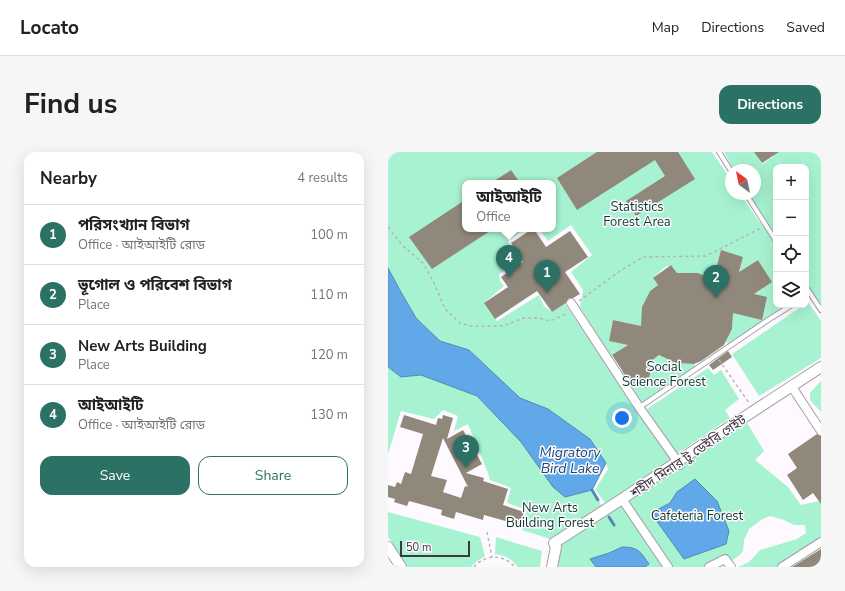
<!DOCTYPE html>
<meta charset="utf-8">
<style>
:root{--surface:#fff;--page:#f6f6f6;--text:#202124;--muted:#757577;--line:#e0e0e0;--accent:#2b7165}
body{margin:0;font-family:"Nunito Sans","Noto Sans Bengali",sans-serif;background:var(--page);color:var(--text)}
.controls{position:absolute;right:12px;top:12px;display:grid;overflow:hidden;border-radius:8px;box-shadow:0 4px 16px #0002}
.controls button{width:36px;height:36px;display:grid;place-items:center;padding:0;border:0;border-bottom:1px solid var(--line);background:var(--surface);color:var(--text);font:20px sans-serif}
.compass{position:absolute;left:337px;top:12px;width:36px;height:36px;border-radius:50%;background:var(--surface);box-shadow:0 4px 16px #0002;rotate:327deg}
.scale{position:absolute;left:12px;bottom:10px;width:70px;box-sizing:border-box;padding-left:4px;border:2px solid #3d393e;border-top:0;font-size:11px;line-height:14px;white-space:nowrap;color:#3d393e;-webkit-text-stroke:3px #fdf9ff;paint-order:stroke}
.you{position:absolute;left:234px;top:266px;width:14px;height:14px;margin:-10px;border:3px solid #fff;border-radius:50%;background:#1a73e8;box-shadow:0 0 0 6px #1a73e833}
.badge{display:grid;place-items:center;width:26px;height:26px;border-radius:50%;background:var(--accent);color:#fff;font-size:13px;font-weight:700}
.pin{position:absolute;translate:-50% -33px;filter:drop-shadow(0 1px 2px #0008)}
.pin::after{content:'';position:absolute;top:21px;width:14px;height:12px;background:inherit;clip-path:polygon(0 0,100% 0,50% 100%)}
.popup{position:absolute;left:74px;top:28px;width:94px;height:52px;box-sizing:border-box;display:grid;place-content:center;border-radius:8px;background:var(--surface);filter:drop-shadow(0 1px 3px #0005);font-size:13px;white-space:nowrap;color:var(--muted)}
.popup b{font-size:15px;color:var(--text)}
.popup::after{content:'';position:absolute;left:50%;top:100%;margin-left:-8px;border:8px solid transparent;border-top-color:var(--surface)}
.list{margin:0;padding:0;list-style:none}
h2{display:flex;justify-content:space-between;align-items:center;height:52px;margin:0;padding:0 16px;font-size:17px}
h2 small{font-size:13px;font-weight:400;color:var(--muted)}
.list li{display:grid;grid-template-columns:26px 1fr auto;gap:12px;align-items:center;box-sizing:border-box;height:60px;padding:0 16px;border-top:1px solid var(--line)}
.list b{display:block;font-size:15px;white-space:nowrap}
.list p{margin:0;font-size:13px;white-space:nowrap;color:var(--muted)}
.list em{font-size:13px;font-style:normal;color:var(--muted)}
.actions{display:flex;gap:8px;padding:12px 16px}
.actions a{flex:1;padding:9px 0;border:1px solid var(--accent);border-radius:12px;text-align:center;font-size:14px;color:var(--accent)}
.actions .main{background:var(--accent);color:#fff}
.icon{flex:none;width:22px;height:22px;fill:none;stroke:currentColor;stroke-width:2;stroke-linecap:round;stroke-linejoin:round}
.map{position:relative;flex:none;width:433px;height:415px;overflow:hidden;border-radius:12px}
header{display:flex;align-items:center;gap:24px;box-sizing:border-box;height:56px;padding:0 20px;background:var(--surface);border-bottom:1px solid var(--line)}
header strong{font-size:19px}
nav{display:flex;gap:22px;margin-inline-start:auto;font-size:14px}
.intro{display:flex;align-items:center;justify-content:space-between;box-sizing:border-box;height:96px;padding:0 24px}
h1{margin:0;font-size:28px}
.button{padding:10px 18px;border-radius:12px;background:var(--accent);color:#fff;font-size:14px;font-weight:700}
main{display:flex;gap:24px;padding:0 24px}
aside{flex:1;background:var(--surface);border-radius:12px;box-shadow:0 4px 16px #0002}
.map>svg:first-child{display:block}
.green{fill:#a7f3d1}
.water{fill:#60a8e8;stroke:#5687b5}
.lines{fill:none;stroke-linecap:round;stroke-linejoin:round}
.stream{stroke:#5687b5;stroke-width:3}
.building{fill:#91887c;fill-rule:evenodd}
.service-casing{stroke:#a59ca8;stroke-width:6}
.minor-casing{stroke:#a59ca8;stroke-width:10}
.tertiary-casing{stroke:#a59ca8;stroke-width:12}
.path{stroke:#b7b3b9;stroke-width:1.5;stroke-dasharray:3 3;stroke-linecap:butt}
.service{stroke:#fff;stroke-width:4}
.minor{stroke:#fff;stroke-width:8}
.tertiary{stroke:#fff;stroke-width:10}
.labels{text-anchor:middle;stroke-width:3;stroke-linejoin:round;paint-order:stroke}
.park-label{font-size:13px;fill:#0a3b2a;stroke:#fdf9ff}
.street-label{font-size:13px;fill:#3d393e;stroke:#fdf9ff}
.water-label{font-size:14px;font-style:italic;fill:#164973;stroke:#fdf9ff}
</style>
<header>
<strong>Locato</strong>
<nav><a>Map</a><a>Directions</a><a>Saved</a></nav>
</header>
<div class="intro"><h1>Find us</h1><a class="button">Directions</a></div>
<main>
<aside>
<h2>Nearby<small>4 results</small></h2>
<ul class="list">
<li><span class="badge">1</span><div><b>পরিসংখ্যান বিভাগ</b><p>Office · আইআইটি রোড</p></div><em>100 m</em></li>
<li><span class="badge">2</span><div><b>ভূগোল ও পরিবেশ বিভাগ</b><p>Place</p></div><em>110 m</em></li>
<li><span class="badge">3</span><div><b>New Arts Building</b><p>Place</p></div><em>120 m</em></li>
<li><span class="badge">4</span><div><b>আইআইটি</b><p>Office · আইআইটি রোড</p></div><em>130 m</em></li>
</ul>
<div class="actions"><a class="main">Save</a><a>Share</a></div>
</aside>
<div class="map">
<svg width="433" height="415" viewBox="0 0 433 415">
<rect width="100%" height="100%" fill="#fdf9ff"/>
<g class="green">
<polygon points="0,0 324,0 343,28 343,42 352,42 370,68 388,92 388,153 402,153 342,193 338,190 344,177 345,159 366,142 384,130 370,108 351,120 355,105 333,99 327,119 346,124 331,135 289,122 283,113 277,115 265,126 270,133 262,139 254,155 256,182 245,189 248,173 225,168 221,189 240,193 223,204 192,155 195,138 183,120 204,103 183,73 160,89 151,77 165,77 165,31 77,31 77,77 137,77 120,89 132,109 111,122 112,129 116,134 96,151 109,169 151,143 156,154 164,160 177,152 205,193 284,308 219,353 207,338 220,317 218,311 202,287 160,257 132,247 81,198 52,189 28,166 0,116"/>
<polygon points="336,0 368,0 367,1 374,12 386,4 384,0 433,0 433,158 418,135 418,15 388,15 388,86 360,42 367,42 367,18 344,18 343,16 344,15"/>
<polygon points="420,150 433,169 433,206 371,244 344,202 416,153 418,153 418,152"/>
<polygon points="271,203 288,211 306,212 309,216 251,254 229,222 241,214 237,231 259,236 263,218 259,212"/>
<polygon points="0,215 13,225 33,223 89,244 133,290 165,335 177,345 204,338 215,356 165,388 134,378 139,358 119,351 123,336 102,328 100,321 80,272 66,279 70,264 55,258 46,267 13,259 0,302"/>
<polygon points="320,216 326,223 333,218 351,247 337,258 342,266 289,302 259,257"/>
<polygon points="433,229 433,260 422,248 422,241"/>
<polygon points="358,269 376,299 367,308 400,335 413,353 431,349 433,352 433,390 392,415 350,415 361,410 372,398 409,387 418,381 417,373 406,373 396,368 382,364 373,368 361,377 356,388 355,399 352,403 340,411 321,415 164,415 168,395"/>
<polygon points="0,360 92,385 97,404 88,410 83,415 20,415 0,385"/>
<path d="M108,385L154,399L152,415H130C124,407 117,403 107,402Z"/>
</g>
<g class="water">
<polygon points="0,116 13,140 28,166 52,189 81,198 132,246 160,257 202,287 218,311 204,338 177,345 165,335 133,290 89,244 33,223 13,225 0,215"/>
<polygon points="307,327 329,349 341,379 338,392 296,407 263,361 282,351 289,340"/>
<path d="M234,395C250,395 252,399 261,412L257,415H208L202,407L221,401Z"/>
</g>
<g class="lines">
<g class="stream">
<polyline points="204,338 210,348"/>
<polyline points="221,365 226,373"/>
</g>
</g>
<g class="building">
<polygon points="209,0 290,0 307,27 248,64 238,49 277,24 267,8 189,58 169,26"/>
<polygon points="366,0 391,0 374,11"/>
<polygon points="123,18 132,31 103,31"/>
<polygon points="77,48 77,77 105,77 44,117 21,85"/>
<polygon points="144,77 146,77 158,95 182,79 200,105 177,120 192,142 185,146 182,146 180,147 178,151 164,160 149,139 107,167 96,151 120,135 113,125 135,110 123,91"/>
<polygon points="333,98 355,105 351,120 370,108 384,130 366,142 379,145 374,168 345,161 344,177 336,193 313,209 306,212 288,211 271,203 259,212 263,217 259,236 243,232 224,203 240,193 221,189 225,168 253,174 254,155 262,139 270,133 265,126 283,113 289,121 310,121 325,128"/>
<polygon points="340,199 344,205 325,218 321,213"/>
<path d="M16,263L48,273L50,266L54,267L55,263L65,266L59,287L75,278L94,312L78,321L96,326L95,329L120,337L115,353L136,360L132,373L96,363L95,368L68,360L66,367L53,363L54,358L21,349L19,354L6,350L7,347L0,345V333L7,335L9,330L13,332L17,320L23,322L35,282L12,275ZM55,286L80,335L77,334L73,346L55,340L59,328L43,324Z"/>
<polygon points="429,282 433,284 433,352 425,341 415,348 399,323 409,316 400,302"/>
<polygon points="433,397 433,415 404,415"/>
</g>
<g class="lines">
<g class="service-casing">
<g id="service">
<polyline points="331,0 343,19"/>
<polyline points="358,42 388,89"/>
<polyline points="418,135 433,158"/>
<polyline points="252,255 380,168 404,153"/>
</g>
</g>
<g class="minor-casing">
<g id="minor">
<polyline points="183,151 251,255 292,313"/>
<polyline points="405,234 406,238 433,279"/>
<polyline points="234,347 280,415"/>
<polyline points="321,415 337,407 343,415"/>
<polyline points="394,415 433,390"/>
</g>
</g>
<g class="tertiary-casing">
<g id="tertiary">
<polyline points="0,395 13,415"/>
<polyline points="164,415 168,395 166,391 234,347 326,285 433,215"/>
</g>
</g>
<g class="path">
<polyline points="0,75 15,94 35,111 46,131 57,157 72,171 83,174 115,174 136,166 151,166 162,169 180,161"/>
<polyline points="191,149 232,119 255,105 318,104 373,76"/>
<polyline points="331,208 361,251"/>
<polyline points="99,380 104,405"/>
<path d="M86,415C97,402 116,402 127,415"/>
</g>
<use href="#service" class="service"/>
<use href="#minor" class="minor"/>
<use href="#tertiary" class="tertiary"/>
</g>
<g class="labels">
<g class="park-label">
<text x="249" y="59">Statistics<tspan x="249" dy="15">Forest Area</tspan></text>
<text x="276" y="219">Social<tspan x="276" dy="15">Science Forest</tspan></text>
<text x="162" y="360">New Arts<tspan x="162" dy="15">Building Forest</tspan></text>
<text x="309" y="368">Cafeteria Forest</text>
</g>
<g class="street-label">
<text transform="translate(300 304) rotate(-34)" y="5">শহীদ মিনার টু ডেইরি গেইট</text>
</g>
<g class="water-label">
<text x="182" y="305">Migratory<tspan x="182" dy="16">Bird Lake</tspan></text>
</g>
</g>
</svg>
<div class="controls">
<button>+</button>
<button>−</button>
<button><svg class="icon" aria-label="locate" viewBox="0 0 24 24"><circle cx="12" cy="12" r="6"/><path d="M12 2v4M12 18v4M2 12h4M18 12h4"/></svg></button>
<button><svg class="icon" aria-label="layers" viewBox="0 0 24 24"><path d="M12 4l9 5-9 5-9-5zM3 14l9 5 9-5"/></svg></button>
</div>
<svg class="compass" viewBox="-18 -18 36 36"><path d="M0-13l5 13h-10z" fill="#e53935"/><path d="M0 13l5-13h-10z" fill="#757577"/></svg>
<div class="scale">50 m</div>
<div class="you"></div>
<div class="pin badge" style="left:159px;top:141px">1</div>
<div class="pin badge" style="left:328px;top:146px">2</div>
<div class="pin badge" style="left:78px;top:316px">3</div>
<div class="pin badge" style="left:121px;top:126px">4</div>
<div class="popup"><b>আইআইটি</b>Office</div>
</div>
</main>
